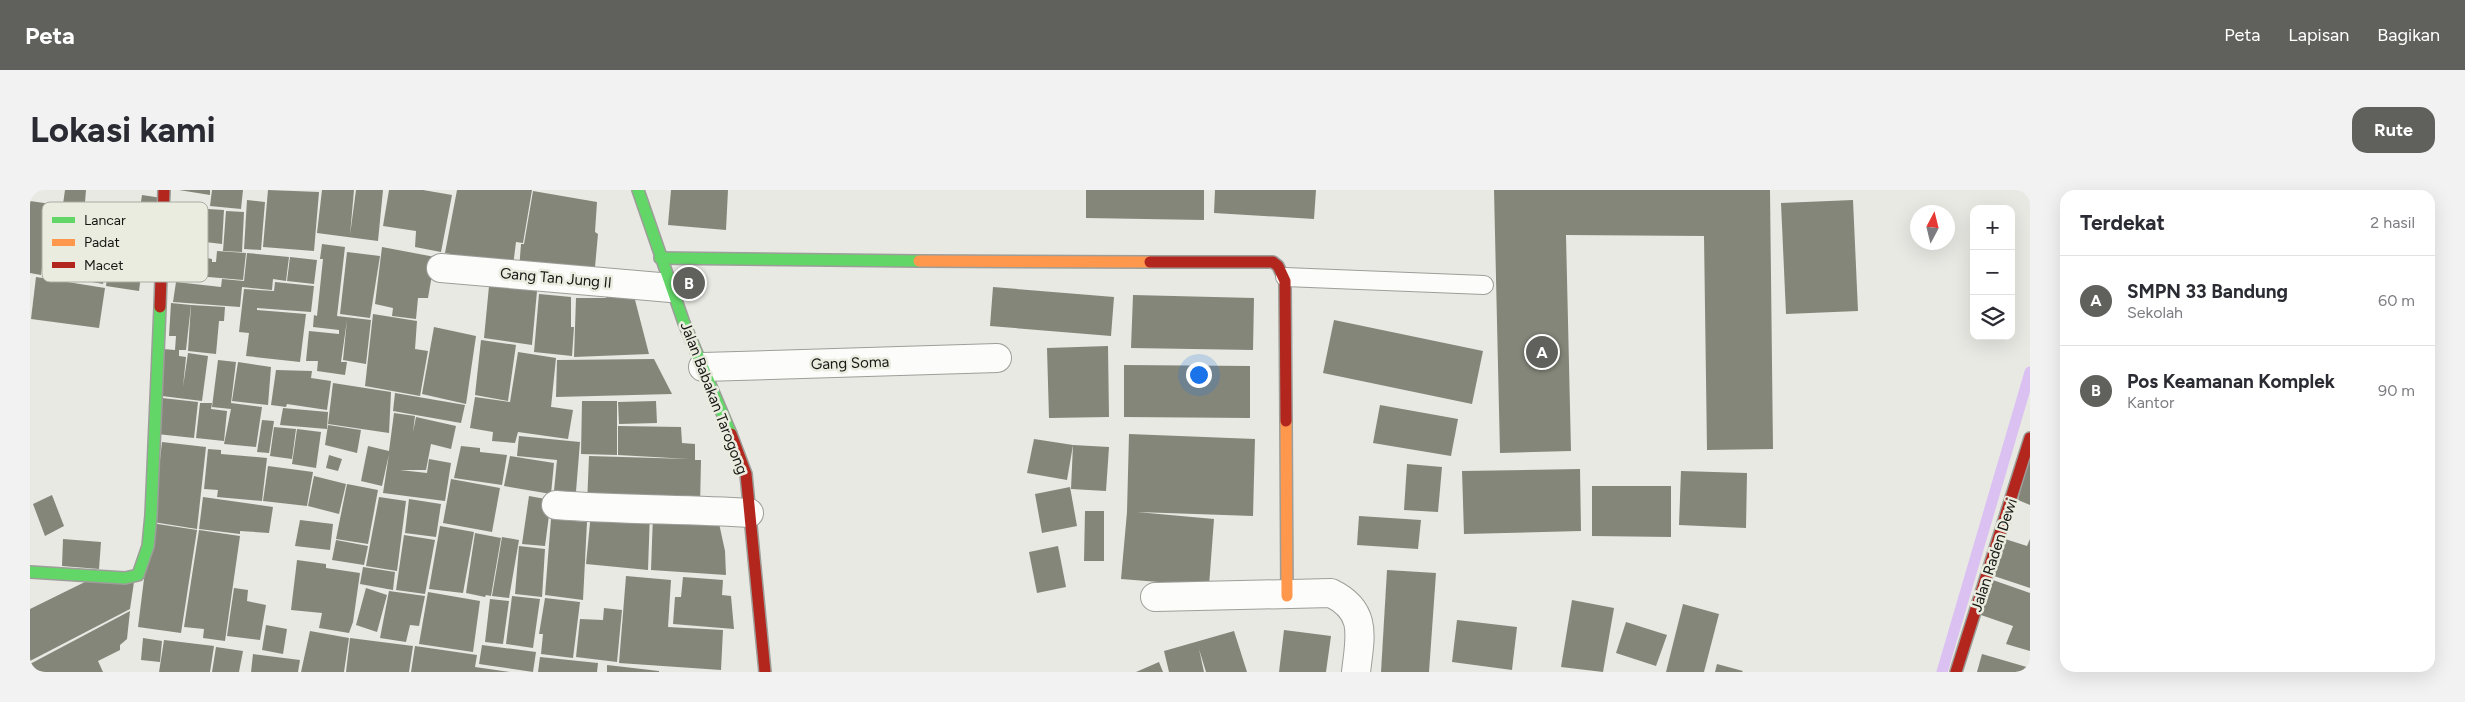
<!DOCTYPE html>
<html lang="id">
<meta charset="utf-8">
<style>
:root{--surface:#fff;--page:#f2f2f3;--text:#2b2b33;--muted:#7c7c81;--line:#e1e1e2;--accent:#60605c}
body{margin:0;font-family:Figtree,sans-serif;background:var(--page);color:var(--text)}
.controls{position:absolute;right:15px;top:15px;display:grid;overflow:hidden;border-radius:10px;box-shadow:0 5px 20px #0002}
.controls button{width:45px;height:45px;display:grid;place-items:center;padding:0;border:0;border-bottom:1px solid var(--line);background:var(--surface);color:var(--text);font:25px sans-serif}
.compass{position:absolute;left:1880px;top:15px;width:45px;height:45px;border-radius:50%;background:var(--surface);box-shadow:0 5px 20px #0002;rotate:7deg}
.you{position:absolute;left:1168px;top:184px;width:18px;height:18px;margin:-12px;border:4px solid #fff;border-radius:50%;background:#1a73e8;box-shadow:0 0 0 8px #1a73e833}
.badge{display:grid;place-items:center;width:32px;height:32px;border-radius:50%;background:var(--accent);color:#fff;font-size:16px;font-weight:700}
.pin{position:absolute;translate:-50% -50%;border:2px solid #fff;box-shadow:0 1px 5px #0006}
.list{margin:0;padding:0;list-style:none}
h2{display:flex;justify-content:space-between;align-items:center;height:65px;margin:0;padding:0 20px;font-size:21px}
h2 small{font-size:16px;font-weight:400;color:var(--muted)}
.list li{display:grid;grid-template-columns:32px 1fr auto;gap:15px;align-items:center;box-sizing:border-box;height:90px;padding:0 20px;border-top:1px solid var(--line)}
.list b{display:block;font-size:19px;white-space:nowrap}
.list p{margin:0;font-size:16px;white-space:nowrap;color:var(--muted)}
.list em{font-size:16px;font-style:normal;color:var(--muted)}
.icon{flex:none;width:28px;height:28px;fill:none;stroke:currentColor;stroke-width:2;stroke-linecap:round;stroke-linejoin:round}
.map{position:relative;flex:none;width:2000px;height:482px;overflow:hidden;border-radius:15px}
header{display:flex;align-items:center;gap:30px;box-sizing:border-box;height:70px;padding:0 25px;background:var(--accent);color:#fff}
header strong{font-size:24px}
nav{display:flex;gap:28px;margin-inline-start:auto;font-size:18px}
.intro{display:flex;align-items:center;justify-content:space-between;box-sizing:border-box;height:120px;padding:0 30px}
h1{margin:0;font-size:35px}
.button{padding:12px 22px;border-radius:15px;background:var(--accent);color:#fff;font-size:18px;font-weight:700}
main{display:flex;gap:30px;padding:0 30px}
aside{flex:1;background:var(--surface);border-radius:15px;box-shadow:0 5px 20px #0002}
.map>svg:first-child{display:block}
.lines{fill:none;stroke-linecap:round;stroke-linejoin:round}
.stream{stroke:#dbc0f2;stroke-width:11}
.building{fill:#85867a}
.lane-casing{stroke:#9d9e99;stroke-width:20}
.street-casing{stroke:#9d9e99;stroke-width:30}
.fast-casing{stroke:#9d9e99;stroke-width:14}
.slow-casing{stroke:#9d9e99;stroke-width:14}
.jam-casing{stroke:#9d9e99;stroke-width:14}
.lane{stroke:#fcfcfb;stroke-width:18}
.street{stroke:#fcfcfb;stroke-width:28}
.fast{stroke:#63d668;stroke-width:11}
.slow{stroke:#ff974d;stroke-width:11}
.jam{stroke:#b3261e;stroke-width:11}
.labels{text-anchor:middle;stroke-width:5;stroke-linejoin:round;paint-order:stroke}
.street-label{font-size:15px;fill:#171713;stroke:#eaece0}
.key{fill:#eaece0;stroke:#abaca2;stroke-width:1}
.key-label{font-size:14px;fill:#171713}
</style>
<header>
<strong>Peta</strong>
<nav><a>Peta</a><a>Lapisan</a><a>Bagikan</a></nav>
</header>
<div class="intro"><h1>Lokasi kami</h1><a class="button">Rute</a></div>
<main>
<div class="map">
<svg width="2000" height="482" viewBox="0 0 2000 482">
<rect width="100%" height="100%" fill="#e8e9e3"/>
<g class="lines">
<polyline class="stream" points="1912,482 2000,182"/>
</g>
<g class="building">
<polygon points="35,0 56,0 55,12 74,14 72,42 80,43 73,94 23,85"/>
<polygon points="149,0 180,0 180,5"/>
<polygon points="182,0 213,0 211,19 180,16"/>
<polygon points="238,0 289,2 284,61 233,57"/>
<polygon points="292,0 324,0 320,45 326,0 353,0 348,51 287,43"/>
<polygon points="359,0 393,0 422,5 411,62 385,57 386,41 353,36"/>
<polygon points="427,0 502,0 493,53 486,52 483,76 415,63"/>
<polygon points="641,0 698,0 696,40 638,35"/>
<polygon points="1056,0 1174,0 1174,30 1056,28"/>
<polygon points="1185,0 1286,0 1284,29 1184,23"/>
<polygon points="1464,0 1740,0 1743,259 1677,260 1674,46 1536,45 1541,261 1470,263"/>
<polygon points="503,1 567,12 565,42 568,44 565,77 575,79 489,80 491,54 494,54"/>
<polygon points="112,5 132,8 130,21 110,18"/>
<polygon points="217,10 235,12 231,60 214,59"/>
<polygon points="1823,10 1828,121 1756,124 1751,13"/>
<polygon points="0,11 21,14 11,85 0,83"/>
<polygon points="86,19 119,23 109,101 76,96"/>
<polygon points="178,19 194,20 192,54 175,52"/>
<polygon points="196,21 214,22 212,62 193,61"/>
<polygon points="147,53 178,57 177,68 182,69 182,72 186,72 187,61 216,63 213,90 144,84"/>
<polygon points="292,54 315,57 307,126 341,130 336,174 313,170 317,130 311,172 317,172 315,185 287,181 288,171 276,171 279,141 309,144 309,140 283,137 284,125 287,126 293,69 290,69"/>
<polygon points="352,57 405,67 398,108 388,108 386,129 362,126 363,118 345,114"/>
<polygon points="317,62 350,66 340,128 310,124"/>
<polygon points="217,63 259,67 256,91 243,89 242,100 212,97 210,117 143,112 146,92 191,97 192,89 214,91"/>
<polygon points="260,67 287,70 284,94 257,91"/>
<polygon points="668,79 675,100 649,107 643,86"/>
<polygon points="6,87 75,98 69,138 1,129"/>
<polygon points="245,92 284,96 281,122 227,118 227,120 276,124 270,172 216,166 219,143 209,142 214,99 244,101"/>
<polygon points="459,96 507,101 502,155 454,148"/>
<polygon points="963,97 1084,107 1081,146 960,136"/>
<polygon points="509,104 541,107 541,137 544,137 542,166 504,162"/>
<polygon points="577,105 604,106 619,164 544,167 546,108 576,108"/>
<polygon points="1103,105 1224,108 1223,160 1101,158"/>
<polygon points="141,113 161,115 156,160 149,160 149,166 156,167 153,197 158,163 178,166 172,211 132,206 133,159 145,160 146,146 139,146"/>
<polygon points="161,115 195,117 194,131 189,131 186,164 158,161"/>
<polygon points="343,124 387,131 385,159 398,161 390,206 335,196"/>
<polygon points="1304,130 1453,161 1442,214 1293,183"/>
<polygon points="404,137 446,146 436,214 392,204"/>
<polygon points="451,150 486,155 478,211 445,205"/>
<polygon points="1078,156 1079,227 1019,228 1017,158"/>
<polygon points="488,162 526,168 521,217 494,213 543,220 538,249 488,242 485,253 462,251 463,242 440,238 445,207 480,212"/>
<polygon points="624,169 642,204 526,207 527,170"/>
<polygon points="188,170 206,172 201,213 232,217 226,257 194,254 201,219 182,217"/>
<polygon points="208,172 241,177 238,215 202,211"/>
<polygon points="1094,175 1220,176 1220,228 1094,227"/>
<polygon points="246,180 282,181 281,188 301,191 297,220 257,214 256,217 241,215"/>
<polygon points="303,193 361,202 359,243 298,234"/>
<polygon points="365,203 435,215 431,233 363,221"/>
<polygon points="132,208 168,212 164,248 127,244"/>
<polygon points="552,211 587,211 587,265 551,264"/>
<polygon points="626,211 627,233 589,234 588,212"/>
<polygon points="170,213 182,213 181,219 197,221 194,251 166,248"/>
<polygon points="1350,215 1428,229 1421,266 1343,253"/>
<polygon points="253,218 298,222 297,239 250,235"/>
<polygon points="364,223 385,226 383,242 386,227 426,236 421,259 401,254 396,280 370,280 397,283 399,269 421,273 415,311 353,303 359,264 352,296 331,291 338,256 359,261"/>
<polygon points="232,230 244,231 239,263 227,262"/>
<polygon points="298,235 331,240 327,263 295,255"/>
<polygon points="588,236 651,237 652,253 665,254 665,270 671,270 670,317 557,315 559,266 659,269 588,265"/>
<polygon points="244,237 266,239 262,269 240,266"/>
<polygon points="267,239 291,242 286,278 262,274"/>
<polygon points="1099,244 1225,249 1223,326 1107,322 1184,329 1179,396 1091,389 1097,322"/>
<polygon points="489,246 550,252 545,314 523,311 527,270 487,266"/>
<polygon points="1004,249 1043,255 1037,290 997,283"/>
<polygon points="132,252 176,257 167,339 123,332"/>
<polygon points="1043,255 1079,257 1076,301 1041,299"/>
<polygon points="431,256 450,258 450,262 477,265 472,295 424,288"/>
<polygon points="178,259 191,260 191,264 237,268 232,311 187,307 188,300 174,299"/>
<polygon points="2000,262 2000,315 1988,310"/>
<polygon points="299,265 312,269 308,281 296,278"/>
<polygon points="480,266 524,273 521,304 474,296"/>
<polygon points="1377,274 1412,277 1408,322 1374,320"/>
<polygon points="238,276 283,282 277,316 233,311"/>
<polygon points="1550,279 1551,341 1434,344 1432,281"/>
<polygon points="1651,281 1717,283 1716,338 1649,335"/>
<polygon points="284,286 316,294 309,324 278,316"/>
<polygon points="421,289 470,298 462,342 413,333"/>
<polygon points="317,294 348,300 338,354 306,349"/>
<polygon points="1562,296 1641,296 1641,347 1562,346"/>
<polygon points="1040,297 1047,336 1012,343 1005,304"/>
<polygon points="22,305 34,336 15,346 3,314"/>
<polygon points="499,306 521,310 515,356 492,354"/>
<polygon points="173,307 243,317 239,343 210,341 210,344 169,339"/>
<polygon points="349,307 376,311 367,381 336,376"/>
<polygon points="379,309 411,314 406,347 375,343"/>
<polygon points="1055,321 1074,321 1074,371 1054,371"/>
<polygon points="620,322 618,380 556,374 561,323"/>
<polygon points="687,324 695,361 696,385 621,380 623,325"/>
<polygon points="1329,326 1391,330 1388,359 1327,355"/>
<polygon points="521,329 557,332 553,410 515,405"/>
<polygon points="270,330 303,334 300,360 265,356"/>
<polygon points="121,333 167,340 151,443 108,437"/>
<polygon points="410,336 444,342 433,403 399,399"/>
<polygon points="169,340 210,346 195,451 173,448 174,439 154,437"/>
<polygon points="445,343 471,348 461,406 456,405 455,407 436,403"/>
<polygon points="374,345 405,350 395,404 366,400"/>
<polygon points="472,347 489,350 479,408 462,406"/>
<polygon points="1972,348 1997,356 2000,349 2000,398 1961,385"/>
<polygon points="33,349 71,352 69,379 32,376"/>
<polygon points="306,350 338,356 334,375 302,370"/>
<polygon points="489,356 515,359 512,407 485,404"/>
<polygon points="1028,356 1036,397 1007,403 999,362"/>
<polygon points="267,370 296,374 296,378 330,383 323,432 319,443 289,438 292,423 261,420"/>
<polygon points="333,377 365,382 363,400 330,394"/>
<polygon points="1357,380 1406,383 1399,482 1351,482"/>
<polygon points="596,386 641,390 638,437 693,440 691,480 589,473"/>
<polygon points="653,387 693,390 692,405 701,406 704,439 643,434 645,407 651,407"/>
<polygon points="63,388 104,392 100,419 0,471 0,419"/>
<polygon points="1960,389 2000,403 2000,461 1976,454 1983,436 1948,424"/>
<polygon points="204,398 218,400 217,411 236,415 230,450 197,446"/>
<polygon points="336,398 357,405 347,442 326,435"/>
<polygon points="359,401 395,406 389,436 380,435 376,452 350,448"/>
<polygon points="398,402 450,411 443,462 389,454"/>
<polygon points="482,406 510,409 503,458 476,454"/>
<polygon points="515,408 550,412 543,468 511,464 513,444 509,444"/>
<polygon points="460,409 479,411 473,454 455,452"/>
<polygon points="1542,410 1584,418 1573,482 1531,477"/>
<polygon points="1653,414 1689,424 1674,482 1636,482"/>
<polygon points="574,418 592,420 587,472 546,467 550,429 573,430"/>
<polygon points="100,421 97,449 90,455 90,460 68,471 73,482 0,482 0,474"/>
<polygon points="1427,430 1487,437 1482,480 1422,472"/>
<polygon points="1596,432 1637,445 1626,476 1586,463"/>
<polygon points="236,435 257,439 253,464 232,460"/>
<polygon points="1254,440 1301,446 1296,482 1249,482"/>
<polygon points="280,441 319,448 314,482 271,482"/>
<polygon points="1204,441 1217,482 1176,482 1169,459 1174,482 1139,482 1134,461"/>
<polygon points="113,448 132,451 130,472 111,470"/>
<polygon points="320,448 383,456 379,482 316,482"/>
<polygon points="134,450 184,456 180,482 129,482"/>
<polygon points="452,455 506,462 503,482 449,474"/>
<polygon points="385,456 447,465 445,477 480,482 381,482"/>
<polygon points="186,457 213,461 209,482 182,482"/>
<polygon points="223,464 270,470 268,482 221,482"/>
<polygon points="1952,464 2000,478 2000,482 1947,482"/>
<polygon points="510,467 568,473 567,482 508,482"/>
<polygon points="1129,472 1133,482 1106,482"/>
<polygon points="1687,474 1713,481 1712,482 1685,482"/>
<polygon points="577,475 629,481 629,482 577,482"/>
</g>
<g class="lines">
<g class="lane-casing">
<polyline id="lane" points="1255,87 1454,95"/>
</g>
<g class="street-casing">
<g id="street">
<polyline points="411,78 641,98"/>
<polyline points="673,177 967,168"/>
<path d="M526,315C590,320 655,319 719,323"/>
<path d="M1125,407L1301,403C1338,421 1330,447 1326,482"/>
</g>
</g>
<g class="fast-casing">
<g id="fast">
<polyline points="608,0 654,133 701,244"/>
<polyline points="630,68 889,71"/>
<polyline points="0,382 95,388 108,385 118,356 121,325 130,117"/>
</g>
</g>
<g class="slow-casing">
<g id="slow">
<polyline points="889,71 1120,72"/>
<polyline points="1256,231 1257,406"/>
</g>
</g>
<g class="jam-casing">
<g id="jam">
<polyline points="1120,72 1243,72 1248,76 1255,91 1256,231"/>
<polyline points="130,117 134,0"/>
<polyline points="701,244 716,284 735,482"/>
<polyline points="1926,482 2000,248"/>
</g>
</g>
<use href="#lane" class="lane"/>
<use href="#street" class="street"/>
<use href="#fast" class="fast"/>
<use href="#slow" class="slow"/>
<use href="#jam" class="jam"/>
</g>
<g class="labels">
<g class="street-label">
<text transform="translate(526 88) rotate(5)" y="5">Gang Tan Jung II</text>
<text transform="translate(820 173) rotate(-2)" y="5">Gang Soma</text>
<text transform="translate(684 208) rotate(69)" y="5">Jalan Babakan Tarogong</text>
<text transform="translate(1964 365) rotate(-72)" y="5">Jalan Raden Dewi</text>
</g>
</g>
<rect x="12" y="12" width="166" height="80" rx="8" class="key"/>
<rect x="22" y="27" width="23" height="6" fill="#63d668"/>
<rect x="22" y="49" width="23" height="7" fill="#ff974d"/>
<rect x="22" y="72" width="23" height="6" fill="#b3261e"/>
<g class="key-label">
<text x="54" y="35">Lancar</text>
<text x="54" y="57">Padat</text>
<text x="54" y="80">Macet</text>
</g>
</svg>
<div class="controls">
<button>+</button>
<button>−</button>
<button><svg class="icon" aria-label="layers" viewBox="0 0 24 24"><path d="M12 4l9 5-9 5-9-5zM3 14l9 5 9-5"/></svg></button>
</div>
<svg class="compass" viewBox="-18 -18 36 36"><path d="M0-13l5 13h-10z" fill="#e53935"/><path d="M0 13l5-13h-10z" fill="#7c7c81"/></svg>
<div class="you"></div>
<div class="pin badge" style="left:1512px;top:162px">A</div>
<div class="pin badge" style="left:659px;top:93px">B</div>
</div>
<aside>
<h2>Terdekat<small>2 hasil</small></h2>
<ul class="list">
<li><span class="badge">A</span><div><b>SMPN 33 Bandung</b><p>Sekolah</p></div><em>60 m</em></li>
<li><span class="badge">B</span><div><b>Pos Keamanan Komplek</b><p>Kantor</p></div><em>90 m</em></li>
</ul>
</aside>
</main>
